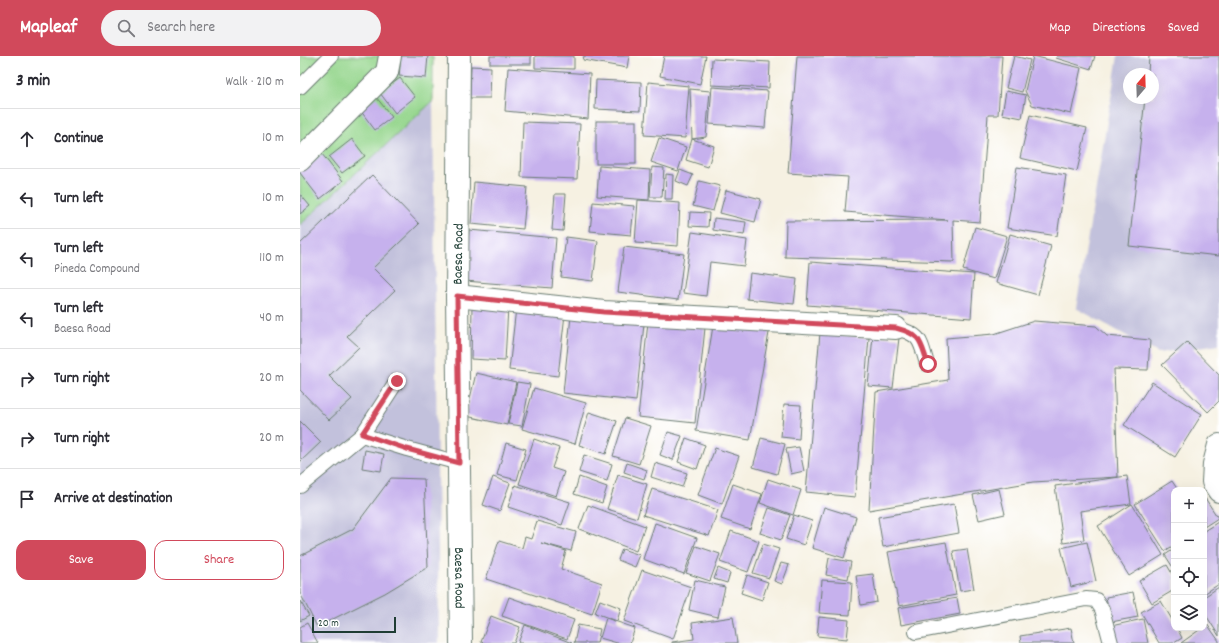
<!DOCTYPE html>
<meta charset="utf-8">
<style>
:root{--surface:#fff;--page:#f2f2f3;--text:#2b2b33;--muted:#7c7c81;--line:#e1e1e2;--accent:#d1495b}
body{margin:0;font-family:Dekko,sans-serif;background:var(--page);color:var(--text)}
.controls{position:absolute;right:12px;bottom:12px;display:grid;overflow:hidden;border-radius:8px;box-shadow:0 4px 16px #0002}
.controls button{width:36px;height:36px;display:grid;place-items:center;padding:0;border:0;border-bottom:1px solid var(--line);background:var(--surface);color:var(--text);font:20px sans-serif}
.compass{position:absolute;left:823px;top:12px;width:36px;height:36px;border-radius:50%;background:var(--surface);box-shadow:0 4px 16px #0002;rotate:19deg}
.scale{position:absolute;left:12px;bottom:10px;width:84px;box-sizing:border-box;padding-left:4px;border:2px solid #1f3d34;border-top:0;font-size:11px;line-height:14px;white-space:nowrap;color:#1f3d34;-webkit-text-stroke:3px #fff;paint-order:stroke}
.stop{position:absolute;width:12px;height:12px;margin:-9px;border:3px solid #d1495b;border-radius:50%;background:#fff}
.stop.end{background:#d1495b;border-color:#fff;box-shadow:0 1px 4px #0008}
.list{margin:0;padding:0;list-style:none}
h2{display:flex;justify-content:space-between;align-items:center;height:52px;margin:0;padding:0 16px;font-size:17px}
h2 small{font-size:13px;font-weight:400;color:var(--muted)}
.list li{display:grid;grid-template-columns:26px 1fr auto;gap:12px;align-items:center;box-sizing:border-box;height:60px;padding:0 16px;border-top:1px solid var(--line)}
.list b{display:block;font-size:15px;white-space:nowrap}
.list p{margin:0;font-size:13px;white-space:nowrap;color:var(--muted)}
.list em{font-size:13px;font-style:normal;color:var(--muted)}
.actions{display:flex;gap:8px;padding:12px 16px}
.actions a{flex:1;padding:9px 0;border:1px solid var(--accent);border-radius:12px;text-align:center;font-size:14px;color:var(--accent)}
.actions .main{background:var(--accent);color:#fff}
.icon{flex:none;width:22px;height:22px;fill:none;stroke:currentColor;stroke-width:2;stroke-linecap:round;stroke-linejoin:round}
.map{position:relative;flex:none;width:919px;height:587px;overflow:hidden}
header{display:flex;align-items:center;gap:24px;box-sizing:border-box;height:56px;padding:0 20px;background:var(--accent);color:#fff}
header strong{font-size:19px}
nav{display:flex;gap:22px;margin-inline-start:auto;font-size:14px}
.search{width:280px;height:36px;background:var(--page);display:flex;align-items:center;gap:10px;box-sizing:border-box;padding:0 14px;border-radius:22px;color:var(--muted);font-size:15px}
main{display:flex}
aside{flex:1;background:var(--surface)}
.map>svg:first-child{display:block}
.industrial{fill:#c2c1dc;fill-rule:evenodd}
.green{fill:#95d68d;stroke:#5a8a60}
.building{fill:#c6b1ed}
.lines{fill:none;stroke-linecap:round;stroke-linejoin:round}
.lane-casing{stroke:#6a7c71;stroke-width:16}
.street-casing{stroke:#6a7c71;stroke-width:24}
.secondary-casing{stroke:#6a7c71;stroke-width:24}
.lane{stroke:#fff;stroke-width:14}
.street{stroke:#fff;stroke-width:22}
.secondary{stroke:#fff;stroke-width:22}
.route{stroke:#d1495b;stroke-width:5}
.labels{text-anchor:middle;stroke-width:3;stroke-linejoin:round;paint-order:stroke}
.street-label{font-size:14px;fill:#1f3d34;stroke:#fff}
</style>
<header>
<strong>Mapleaf</strong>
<div class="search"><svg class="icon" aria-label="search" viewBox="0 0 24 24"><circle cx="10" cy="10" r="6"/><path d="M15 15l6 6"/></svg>Search here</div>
<nav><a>Map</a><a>Directions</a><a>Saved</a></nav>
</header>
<main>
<aside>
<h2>3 min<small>Walk · 210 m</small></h2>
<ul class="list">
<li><svg class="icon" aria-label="ahead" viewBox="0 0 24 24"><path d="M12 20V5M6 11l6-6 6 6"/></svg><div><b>Continue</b></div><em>10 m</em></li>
<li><svg class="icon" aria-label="left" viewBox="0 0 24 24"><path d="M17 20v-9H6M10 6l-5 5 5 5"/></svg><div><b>Turn left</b></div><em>10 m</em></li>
<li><svg class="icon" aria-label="left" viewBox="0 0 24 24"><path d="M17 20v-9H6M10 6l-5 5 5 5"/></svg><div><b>Turn left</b><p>Pineda Compound</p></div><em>110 m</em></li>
<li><svg class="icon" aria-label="left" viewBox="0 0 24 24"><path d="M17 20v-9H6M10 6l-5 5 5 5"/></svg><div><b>Turn left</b><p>Baesa Road</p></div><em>40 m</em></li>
<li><svg class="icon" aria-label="right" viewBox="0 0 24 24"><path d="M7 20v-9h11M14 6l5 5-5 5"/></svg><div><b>Turn right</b></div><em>20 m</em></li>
<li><svg class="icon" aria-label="right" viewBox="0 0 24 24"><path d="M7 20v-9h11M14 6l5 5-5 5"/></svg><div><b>Turn right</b></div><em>20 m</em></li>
<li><svg class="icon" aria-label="arrive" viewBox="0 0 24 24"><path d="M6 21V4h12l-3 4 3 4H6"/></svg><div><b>Arrive at destination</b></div></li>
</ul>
<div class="actions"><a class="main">Save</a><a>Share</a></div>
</aside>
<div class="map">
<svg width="919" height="587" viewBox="0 0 919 587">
<rect width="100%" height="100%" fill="#fff"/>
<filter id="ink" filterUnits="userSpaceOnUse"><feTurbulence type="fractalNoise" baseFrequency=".025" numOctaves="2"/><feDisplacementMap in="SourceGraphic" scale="8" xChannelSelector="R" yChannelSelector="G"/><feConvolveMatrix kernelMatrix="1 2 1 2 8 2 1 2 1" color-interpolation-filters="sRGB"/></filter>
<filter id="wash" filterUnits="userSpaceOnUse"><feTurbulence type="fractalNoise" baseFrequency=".012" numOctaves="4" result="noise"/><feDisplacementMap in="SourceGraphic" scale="16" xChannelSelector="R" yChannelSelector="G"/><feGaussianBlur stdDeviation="0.9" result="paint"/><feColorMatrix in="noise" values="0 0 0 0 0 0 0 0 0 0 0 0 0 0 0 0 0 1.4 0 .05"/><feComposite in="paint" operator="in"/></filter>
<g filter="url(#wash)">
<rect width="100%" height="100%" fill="#f6f1e2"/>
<g class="industrial">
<path d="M818,0H919V288L858,297L776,252ZM829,18H853V42H829Z"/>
<polygon points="133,45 139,587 0,587 0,169"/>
</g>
<polygon class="green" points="0,0 133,0 133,45 0,169"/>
<g id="blocks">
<g class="building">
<polygon points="101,0 128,0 126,22 99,20"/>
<rect x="190" y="0" width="41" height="8"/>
<polygon points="235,0 274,0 274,13 235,12"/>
<polygon points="284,0 329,0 327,12 283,4"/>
<polygon points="364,0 406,0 400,28 360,20"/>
<polygon points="497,0 702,0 698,59 688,59 680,166 653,164 654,206 485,201 486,165 648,164 545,156 548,121 488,117"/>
<polygon points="714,0 730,4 722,36 706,32"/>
<polygon points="733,0 781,12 771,58 732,49 725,35"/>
<polygon points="757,0 795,0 791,13 756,2"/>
<polygon points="849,0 919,0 919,200 829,190 845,42 853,42 853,18 848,18"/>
<polygon points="412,3 470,6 469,32 411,29"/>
<polygon points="171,10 191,11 190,42 170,42"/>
<polygon points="208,12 290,18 288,63 205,55"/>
<polygon points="100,22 115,41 95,57 80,37"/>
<polygon points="296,24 341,26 340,55 295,53"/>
<polygon points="348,26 389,30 385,82 344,79"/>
<polygon points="412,31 468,35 465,72 409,68"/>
<polygon points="390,33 410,35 406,81 392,83"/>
<polygon points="706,35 726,39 722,62 702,58"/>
<polygon points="76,41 92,61 75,74 60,54"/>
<polygon points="730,59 787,72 777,115 720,102"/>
<rect x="296" y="65" width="40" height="43"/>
<polygon points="223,66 280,68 277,123 221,121"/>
<polygon points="359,82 386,91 378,115 351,106"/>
<polygon points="52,83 65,100 42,117 29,101"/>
<polygon points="392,83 414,90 408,111 386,104"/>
<polygon points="22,98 43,125 20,143 0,117 0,115"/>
<polygon points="299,110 350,114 349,144 297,140"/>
<polygon points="352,111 364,112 362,141 350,141"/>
<polygon points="717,111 766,119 757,180 707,172"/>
<polygon points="380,114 393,119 388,130 376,125"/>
<polygon points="366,118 373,119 372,143 365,143"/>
<polygon points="72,119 119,168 73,212 95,234 47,280 59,291 29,320 52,343 29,364 0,334 0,188"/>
<polygon points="399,125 420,130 413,155 393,150"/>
<polygon points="174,126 227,131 223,173 171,168"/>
<polygon points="426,134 461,143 455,166 420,157"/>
<polygon points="0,138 10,150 0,158"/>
<polygon points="255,138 266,138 263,175 252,174"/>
<polygon points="338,144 380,147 378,190 335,187"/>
<polygon points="293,146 334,150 331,179 290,175"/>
<polygon points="390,156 409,157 408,171 389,170"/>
<polygon points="414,162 446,166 444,179 413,174"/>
<polygon points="675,171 707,180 694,223 663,214"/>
<polygon points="169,174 256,182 252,232 165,225"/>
<polygon points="392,176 447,184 444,210 410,206 406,240 383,237"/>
<polygon points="710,178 751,190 738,239 696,227"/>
<polygon points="266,181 298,185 293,225 261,221"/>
<polygon points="324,191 384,198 378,244 318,236"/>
<polygon points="510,206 674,218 671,262 507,249"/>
<polygon points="450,217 497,223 494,248 447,243"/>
<polygon points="172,250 208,251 205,305 171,303"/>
<polygon points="216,252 265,258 258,320 209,314"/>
<polygon points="271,260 344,268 336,345 263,337"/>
<polygon points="734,265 796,270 807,280 850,284 848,314 814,313 818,421 733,426 569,454 576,336 648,324 646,282 694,278"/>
<polygon points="348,266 405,272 395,367 338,361"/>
<polygon points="413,270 470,271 450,384 396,375"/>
<polygon points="520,277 569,282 555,441 506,436"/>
<polygon points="573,280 599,282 593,332 568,330"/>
<polygon points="887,286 919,319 919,345 908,356 862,309"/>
<polygon points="176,317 216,326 207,369 166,360"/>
<polygon points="217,326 230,328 222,370 208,368"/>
<polygon points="852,326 902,358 875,401 824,369"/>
<polygon points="234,332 286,347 275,388 222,373"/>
<polygon points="484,348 501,349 499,383 481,381"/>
<polygon points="289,356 317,365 306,398 279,389"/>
<polygon points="325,362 351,370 339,408 313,400"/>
<polygon points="0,365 21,386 0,406"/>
<polygon points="368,376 382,380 373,404 360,399"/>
<polygon points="386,382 405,389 397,413 378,406"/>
<polygon points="461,382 485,388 477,418 453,411"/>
<polygon points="234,383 259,392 252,412 264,416 256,440 219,428"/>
<polygon points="206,387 226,393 217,424 197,419"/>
<polygon points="499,391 504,415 491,418 486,393"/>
<polygon points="415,392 439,400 422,448 398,439"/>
<polygon points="65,394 84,398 81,415 62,412"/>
<polygon points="284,399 312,408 307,425 279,416"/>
<polygon points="327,407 347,414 344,423 324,416"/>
<polygon points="355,407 387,417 382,431 351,421"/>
<polygon points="318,419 347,428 337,462 307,453"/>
<polygon points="827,420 831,448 780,455 784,484 763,487 755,430"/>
<polygon points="193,421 210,427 200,455 183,449"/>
<polygon points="279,421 307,431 302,447 274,438"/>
<polygon points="91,422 124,423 128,511 85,537 17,571 0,537 0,500 53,473"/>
<polygon points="468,423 501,434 493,459 460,447"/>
<polygon points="872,425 878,434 874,434 874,489 865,495 835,448"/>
<polygon points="433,428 462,438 450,473 421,463"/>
<polygon points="215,429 270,446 262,469 208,451"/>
<polygon points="352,433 418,454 409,480 343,459"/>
<polygon points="699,433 705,458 679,464 673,439"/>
<polygon points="905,442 918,462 904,471 904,443"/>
<polygon points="654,448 659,477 583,491 578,461"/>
<polygon points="832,448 863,499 829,520 798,470"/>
<polygon points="288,449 345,470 336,495 279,473"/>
<polygon points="524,451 556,461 544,502 512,492"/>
<polygon points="469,452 490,459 481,484 460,477"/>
<polygon points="494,459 512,465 504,489 486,483"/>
<polygon points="237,465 276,476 271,495 241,487 266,495 261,513 302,527 292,558 186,523 199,485 222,492 225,481 231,483"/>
<polygon points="918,466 919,468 919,528 904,538 904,475"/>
<polygon points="355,467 397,482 384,518 343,503"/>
<polygon points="431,475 459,485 448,516 420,506"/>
<polygon points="646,486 656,539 599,550 588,496"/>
<polygon points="787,486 796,525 771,531 761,492"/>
<polygon points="463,488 479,493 469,522 453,517"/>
<polygon points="396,490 420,498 410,525 386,517"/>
<polygon points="322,493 340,499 335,511 318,504"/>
<polygon points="667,493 674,533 660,535 653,495"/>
<polygon points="874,493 874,513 865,499"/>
<polygon points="529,502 551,506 548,523 526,519"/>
<polygon points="481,507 489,509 482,528 474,525"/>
<polygon points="867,509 874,521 874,534 852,547 839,525"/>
<polygon points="418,512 430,517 427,527 414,523"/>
<polygon points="342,514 391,531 373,583 324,565"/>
<polygon points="573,518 577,546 561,549 556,520"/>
<polygon points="447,519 468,526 462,544 441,537"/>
<polygon points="395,524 425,531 418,561 389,554"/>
<polygon points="522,524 552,526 550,559 519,557"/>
<polygon points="919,531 919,580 904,556 904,541"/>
<polygon points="833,536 838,561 811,566 806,541"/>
<polygon points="209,541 274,564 267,583 202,560"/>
<polygon points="657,542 660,558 601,569 598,552"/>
<polygon points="300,544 321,552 317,565 295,557"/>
<polygon points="0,545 9,560 0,565"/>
<polygon points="861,545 874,567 874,572 877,572 882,582 874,587 859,587 841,556"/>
<polygon points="191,560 220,571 214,587 184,587 181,586"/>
<polygon points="433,561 437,587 372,587 372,586 394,583 392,567"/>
<polygon points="519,561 549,564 547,583 517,580"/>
<polygon points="306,562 335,572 330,587 317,587 300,582"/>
<polygon points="843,563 848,587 815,587 811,570"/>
<polygon points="7,567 18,587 0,587 0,571"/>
<polygon points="907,568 919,585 919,587 881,587 902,572 904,572 904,571"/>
<polygon points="225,569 272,587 218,587"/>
<polygon points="278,569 300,573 297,587 274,587"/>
<polygon points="771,572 774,587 721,587 720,580"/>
</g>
</g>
</g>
<g filter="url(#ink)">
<use href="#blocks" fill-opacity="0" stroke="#6a7c71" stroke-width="1"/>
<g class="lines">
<g class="lane-casing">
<g id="lane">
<polyline points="0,31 31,0"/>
<path d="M596,272C622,279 620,285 627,308"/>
<polyline points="62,379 107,393 159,407"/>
<polyline points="0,430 62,379 97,325"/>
<polyline points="616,576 786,543 796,544 802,553 811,587"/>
</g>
</g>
<g class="street-casing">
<g id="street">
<polyline points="0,104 87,16 90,0"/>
<polyline points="157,240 304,256 596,272"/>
<polyline points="919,389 914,408 913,426 919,435"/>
</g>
</g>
<g class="secondary-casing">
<g id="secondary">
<path id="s1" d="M159,0L157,240L161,587"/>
</g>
</g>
<use href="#lane" class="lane"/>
<use href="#street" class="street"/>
<use href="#secondary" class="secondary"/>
</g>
</g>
<g class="lines" filter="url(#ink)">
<path class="route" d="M97,325L62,378L107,393L159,407L157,240L304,256L596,272C622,279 620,285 628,308"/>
</g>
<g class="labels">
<g class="street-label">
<text transform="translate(157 198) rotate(-89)" y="5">Baesa Road</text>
<text dy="5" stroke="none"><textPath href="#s1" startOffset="522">Baesa Road</textPath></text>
</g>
</g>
</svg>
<div class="controls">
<button>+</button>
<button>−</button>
<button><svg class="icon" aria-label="locate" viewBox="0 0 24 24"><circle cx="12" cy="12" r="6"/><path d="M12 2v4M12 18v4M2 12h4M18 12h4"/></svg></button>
<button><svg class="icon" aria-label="layers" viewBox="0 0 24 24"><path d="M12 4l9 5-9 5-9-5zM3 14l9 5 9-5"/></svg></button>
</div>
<svg class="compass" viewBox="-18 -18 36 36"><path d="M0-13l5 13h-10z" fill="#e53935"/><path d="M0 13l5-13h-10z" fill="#7c7c81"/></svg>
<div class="scale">20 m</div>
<div class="stop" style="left:628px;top:308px"></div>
<div class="stop end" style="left:97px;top:325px"></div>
</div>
</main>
